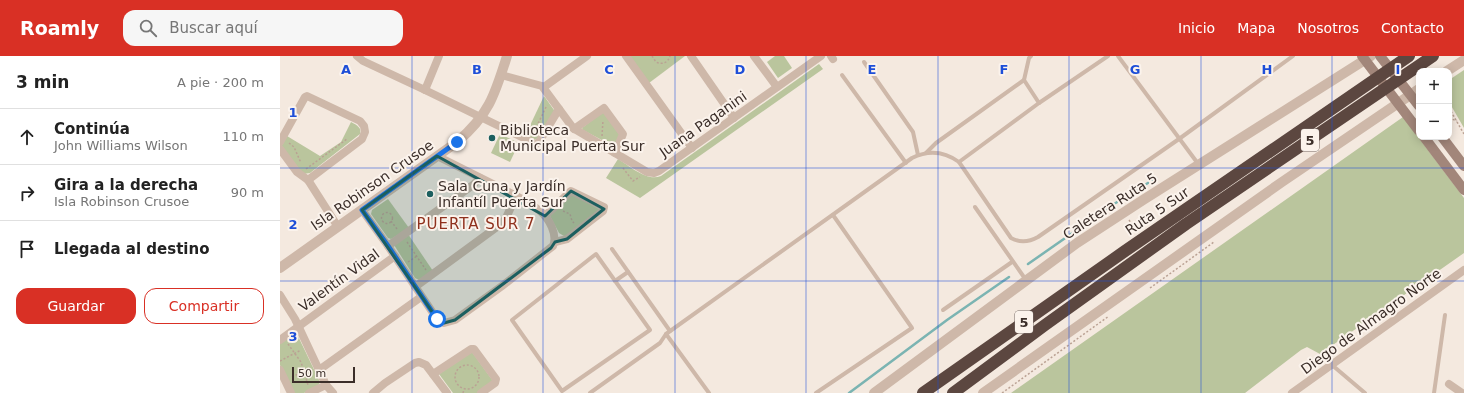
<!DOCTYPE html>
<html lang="es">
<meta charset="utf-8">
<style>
:root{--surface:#fff;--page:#f6f6f6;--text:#222;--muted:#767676;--line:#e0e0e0;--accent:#d93025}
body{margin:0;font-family:"DejaVu Sans",sans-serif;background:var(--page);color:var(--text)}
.controls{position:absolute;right:12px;top:12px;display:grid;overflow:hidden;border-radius:8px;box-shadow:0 2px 10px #0003}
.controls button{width:36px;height:36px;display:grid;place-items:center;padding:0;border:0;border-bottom:1px solid var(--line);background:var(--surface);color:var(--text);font:20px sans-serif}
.scale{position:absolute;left:12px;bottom:10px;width:63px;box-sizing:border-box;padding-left:4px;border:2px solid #3b2e29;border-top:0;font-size:11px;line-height:14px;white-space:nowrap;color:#3b2e29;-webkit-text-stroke:3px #fbf3ec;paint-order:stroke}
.stop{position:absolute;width:12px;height:12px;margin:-9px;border:3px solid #1a73e8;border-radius:50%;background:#fff}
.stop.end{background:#1a73e8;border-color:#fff;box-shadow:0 1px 4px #0008}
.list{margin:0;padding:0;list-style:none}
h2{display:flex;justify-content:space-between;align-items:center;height:52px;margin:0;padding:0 16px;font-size:17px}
h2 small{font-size:13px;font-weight:400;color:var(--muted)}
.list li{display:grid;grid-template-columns:26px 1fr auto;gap:12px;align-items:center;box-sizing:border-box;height:56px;padding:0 16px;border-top:1px solid var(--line)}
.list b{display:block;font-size:15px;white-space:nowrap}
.list p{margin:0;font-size:13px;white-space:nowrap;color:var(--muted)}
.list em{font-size:13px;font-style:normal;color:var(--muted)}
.actions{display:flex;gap:8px;padding:12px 16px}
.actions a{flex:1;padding:9px 0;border:1px solid var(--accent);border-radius:12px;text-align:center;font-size:14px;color:var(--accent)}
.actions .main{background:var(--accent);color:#fff}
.icon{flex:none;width:22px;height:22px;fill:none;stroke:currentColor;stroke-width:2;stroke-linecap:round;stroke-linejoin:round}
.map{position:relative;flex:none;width:1184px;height:337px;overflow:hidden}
header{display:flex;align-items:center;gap:24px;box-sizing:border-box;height:56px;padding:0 20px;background:var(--accent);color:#fff}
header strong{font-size:19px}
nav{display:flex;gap:22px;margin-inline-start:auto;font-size:14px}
.search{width:280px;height:36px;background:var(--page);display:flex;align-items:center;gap:10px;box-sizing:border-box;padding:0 14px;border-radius:12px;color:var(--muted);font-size:15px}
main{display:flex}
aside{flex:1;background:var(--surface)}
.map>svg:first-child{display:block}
.green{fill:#bac59d}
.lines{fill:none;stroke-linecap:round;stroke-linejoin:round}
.stream{stroke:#7bb4b2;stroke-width:2.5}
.path{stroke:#baa193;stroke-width:1.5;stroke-dasharray:2 2;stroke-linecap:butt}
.service{stroke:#ceb8a9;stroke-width:4}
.minor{stroke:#ceb8a9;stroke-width:8}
.tertiary{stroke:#ceb8a9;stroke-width:10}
.secondary{stroke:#a2867a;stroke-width:10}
.motorway{stroke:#5c4740;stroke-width:12}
.route{stroke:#1a73e8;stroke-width:5}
.marked{fill:#1c5f5f;fill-opacity:0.2;stroke:#1c5f5f;stroke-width:3;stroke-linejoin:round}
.grid{fill:none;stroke:#1d4ed8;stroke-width:1;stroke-opacity:0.55}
.poi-dot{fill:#1c5f5f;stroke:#fbf3ec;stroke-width:1.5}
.labels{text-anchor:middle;stroke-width:4;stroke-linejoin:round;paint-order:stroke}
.shield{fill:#fbf3ec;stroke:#756964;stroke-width:1}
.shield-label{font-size:13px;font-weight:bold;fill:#3b2e29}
.street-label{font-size:14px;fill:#3b2e29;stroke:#fbf3ec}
.poi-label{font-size:14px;fill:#3b2e29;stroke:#fbf3ec;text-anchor:start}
.neighbourhood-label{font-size:15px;letter-spacing:1px;fill:#8f311d;stroke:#fbf3ec}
.grid-label{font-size:13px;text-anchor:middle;font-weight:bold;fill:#1d4ed8;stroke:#fbf3ec;stroke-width:4;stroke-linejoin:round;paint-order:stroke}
</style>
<header>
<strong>Roamly</strong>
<div class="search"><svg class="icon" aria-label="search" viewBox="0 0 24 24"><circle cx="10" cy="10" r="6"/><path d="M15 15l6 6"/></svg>Buscar aquí</div>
<nav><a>Inicio</a><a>Mapa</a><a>Nosotros</a><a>Contacto</a></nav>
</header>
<main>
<aside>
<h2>3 min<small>A pie · 200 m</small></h2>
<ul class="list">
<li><svg class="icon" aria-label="ahead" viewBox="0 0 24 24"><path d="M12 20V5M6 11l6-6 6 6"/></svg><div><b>Continúa</b><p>John Williams Wilson</p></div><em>110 m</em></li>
<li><svg class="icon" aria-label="right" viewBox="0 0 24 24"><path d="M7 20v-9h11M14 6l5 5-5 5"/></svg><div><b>Gira a la derecha</b><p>Isla Robinson Crusoe</p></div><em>90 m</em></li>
<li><svg class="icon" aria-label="arrive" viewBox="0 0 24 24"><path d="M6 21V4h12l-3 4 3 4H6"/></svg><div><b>Llegada al destino</b></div></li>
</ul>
<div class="actions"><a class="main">Guardar</a><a>Compartir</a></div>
</aside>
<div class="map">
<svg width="1184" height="337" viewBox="0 0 1184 337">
<rect width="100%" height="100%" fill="#f4e9df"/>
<g class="green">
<polygon points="349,0 405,0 369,27"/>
<polygon points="495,0 504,0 512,12 498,22 487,6"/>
<path d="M539,8L543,13L360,142L326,122L338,103C350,110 367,126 381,120Z"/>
<polygon points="1184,14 1184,72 1169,46 1169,24"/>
<polygon points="264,40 274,54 274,56 259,82 254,84 245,80"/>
<polygon points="323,56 340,77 335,90 333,90 303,74 302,72"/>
<polygon points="1123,61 1184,142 1184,197 1040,298 1027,291 1021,294 965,337 731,337"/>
<path d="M71,66C77,69 82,72 80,78L30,117L23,118L2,91V89L7,80L40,100L61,86Z"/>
<polygon points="220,78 239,87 230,106 211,97"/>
<polygon points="291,138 319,153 319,154 288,180 284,180 279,177 270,160"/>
<polygon points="108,143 129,172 111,183 108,182 91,158 92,154"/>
<polygon points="128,178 153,215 139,224 135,222 114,189"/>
<polygon points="16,276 40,326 38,330 24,337 14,337 0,309 0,287"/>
<polygon points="192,296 213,325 198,337 173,337 159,318"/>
</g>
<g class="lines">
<g class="stream">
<polyline points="748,208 834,148 876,122"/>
<polyline points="569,337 667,264 729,221"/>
</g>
<g class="path">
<path d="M372,0L376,6C382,9 388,7 390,0"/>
<polyline points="1169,52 1184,78"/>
<polyline points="1169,62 1177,65"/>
<polyline points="253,78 267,49"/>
<polyline points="322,80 323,64"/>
<polyline points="9,87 14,91 21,107"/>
<polyline points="343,112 353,125 360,121"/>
<polyline points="26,113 67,83"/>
<polyline points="283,155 290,158 292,165 294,167"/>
<circle cx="107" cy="162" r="5.5"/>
<polyline points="849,164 852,168 863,161 867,168"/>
<polyline points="111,165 117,173"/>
<polyline points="127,186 146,214"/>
<polyline points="128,206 137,200"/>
<polyline points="870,232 934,186"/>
<polyline points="8,288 21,306 28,329"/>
<polyline points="0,305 21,294"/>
<circle cx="187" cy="321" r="12"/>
<polyline points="12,321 30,312"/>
<polyline points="183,337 184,333"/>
<polyline points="722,337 829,260"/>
</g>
<g class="service">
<polyline points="751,0 749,2 744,24 759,47"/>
<polyline points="838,0 919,109"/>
<polyline points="584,6 633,76 638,99"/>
<polyline points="562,19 626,107"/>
<polyline points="646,97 656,87 744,24"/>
<path d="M679,106L731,182C740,187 749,186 758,181L899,83L1013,0"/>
<polyline points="695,151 746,224"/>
<polyline points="332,193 390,275"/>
<polygon points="316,198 370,274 282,335 232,264"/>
<polyline points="335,225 348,216"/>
<polyline points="663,254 732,206"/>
<polyline points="386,278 429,337"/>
<polyline points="1052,309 1085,337"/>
<path d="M310,337L380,287L386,278L632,102C648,94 664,95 679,106L759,47L828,0"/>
<polyline points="536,337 632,272 553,159"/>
<polyline points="1154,337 1165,259"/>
</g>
<g class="minor">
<polyline points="77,0 83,5 145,34 256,88 259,86 279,53"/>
<polyline points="346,0 412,92"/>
<polyline points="411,0 454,62"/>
<polyline points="474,0 497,31"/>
<polyline points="551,0 553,3"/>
<polyline points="221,19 262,30 293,72 367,116 374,117 379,115 541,0"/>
<polyline points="264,31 307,0"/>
<polyline points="145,34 159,0"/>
<polyline points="294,73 324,52 343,78 335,97"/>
<polyline points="0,86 25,41 27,40 80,65 84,70 85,76 82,83 28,124"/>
<polyline points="0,93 17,116 28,124 58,171"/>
<path d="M82,154L108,190L157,263L164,267L175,264L222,230L273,190C278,179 269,162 260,155C247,144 232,138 217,130C197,120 177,110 157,100"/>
<polyline points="265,160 291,135 324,151 323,155 287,183 275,186"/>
<polyline points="108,190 193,129 200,122"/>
<polyline points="135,231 221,168 226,162 236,140"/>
<polyline points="0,239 15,263 46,329 53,337"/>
<polyline points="0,284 115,200"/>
<polyline points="0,314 11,337"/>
<polyline points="39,314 141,241"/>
<polyline points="153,318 191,293 194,293 216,323 215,327 201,337"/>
<polyline points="1169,328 1182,337"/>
<polyline points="29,337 46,329"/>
<polyline points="93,337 105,327 135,307 139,306 146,309 167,337"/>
<polyline points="1012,337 1184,214"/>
</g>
<g class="tertiary">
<polyline points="1167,15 1184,4"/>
<path d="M0,212L177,86C209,59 215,38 227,0"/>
<polyline points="594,337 797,187 863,144 1091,0"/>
<polyline points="703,337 1002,126 1139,33"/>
</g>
<g class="secondary">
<polyline points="1082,0 1139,75"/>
<polyline points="1100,0 1139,50"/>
<polyline points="1144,81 1184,134"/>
<polyline points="1162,81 1184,110"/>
</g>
<g class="motorway">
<polyline points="643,337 845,195 1129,0"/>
<polyline points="673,337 765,269 906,168 1153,0"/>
</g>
</g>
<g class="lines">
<polyline class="route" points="157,263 108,190 82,154 177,86"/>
</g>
<path class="marked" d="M157,100L265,160L291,135L324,153L287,183L275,186L271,192L175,264L164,267L157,263L82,154Z"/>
<path class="grid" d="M132,0V337M263,0V337M395,0V337M526,0V337M658,0V337M789,0V337M921,0V337M1052,0V337M0,112H1184M0,225H1184"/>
<g class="poi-dot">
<circle cx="212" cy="82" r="4"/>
<circle cx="150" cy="138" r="4"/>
</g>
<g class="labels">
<g class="shield">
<rect x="1021" y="73" width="18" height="22" rx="3"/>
<rect x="735" y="255" width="18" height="22" rx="3"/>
</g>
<g class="shield-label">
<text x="1030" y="89">5</text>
<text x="744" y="271">5</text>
</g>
<g class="street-label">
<text transform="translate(423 68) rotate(-35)" y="5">Juana Paganini</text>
<text transform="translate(92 129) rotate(-35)" y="5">Isla Robinson Crusoe</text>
<text transform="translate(830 150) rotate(-33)" y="5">Caletera Ruta 5</text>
<text transform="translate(877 155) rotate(-34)" y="5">Ruta 5 Sur</text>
<text transform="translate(59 224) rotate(-36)" y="5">Valentín Vidal</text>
<text transform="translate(1091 265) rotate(-36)" y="5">Diego de Almagro Norte</text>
</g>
<g class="poi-label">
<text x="220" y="79">Biblioteca<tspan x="220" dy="16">Municipal Puerta Sur</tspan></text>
<text x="158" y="135">Sala Cuna y Jardín<tspan x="158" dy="16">Infantíl Puerta Sur</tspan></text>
</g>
<g class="neighbourhood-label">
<text x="196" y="173">PUERTA SUR 7</text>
</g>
</g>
<g class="grid-label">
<text x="66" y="18">A</text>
<text x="197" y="18">B</text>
<text x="329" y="18">C</text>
<text x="460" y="18">D</text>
<text x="592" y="18">E</text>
<text x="724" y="18">F</text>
<text x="855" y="18">G</text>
<text x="987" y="18">H</text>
<text x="1118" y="18">I</text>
<text x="13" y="61">1</text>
<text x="13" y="173">2</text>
<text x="13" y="285">3</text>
</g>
</svg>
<div class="controls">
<button>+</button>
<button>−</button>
</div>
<div class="scale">50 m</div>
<div class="stop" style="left:157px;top:263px"></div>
<div class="stop end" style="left:177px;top:86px"></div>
</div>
</main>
